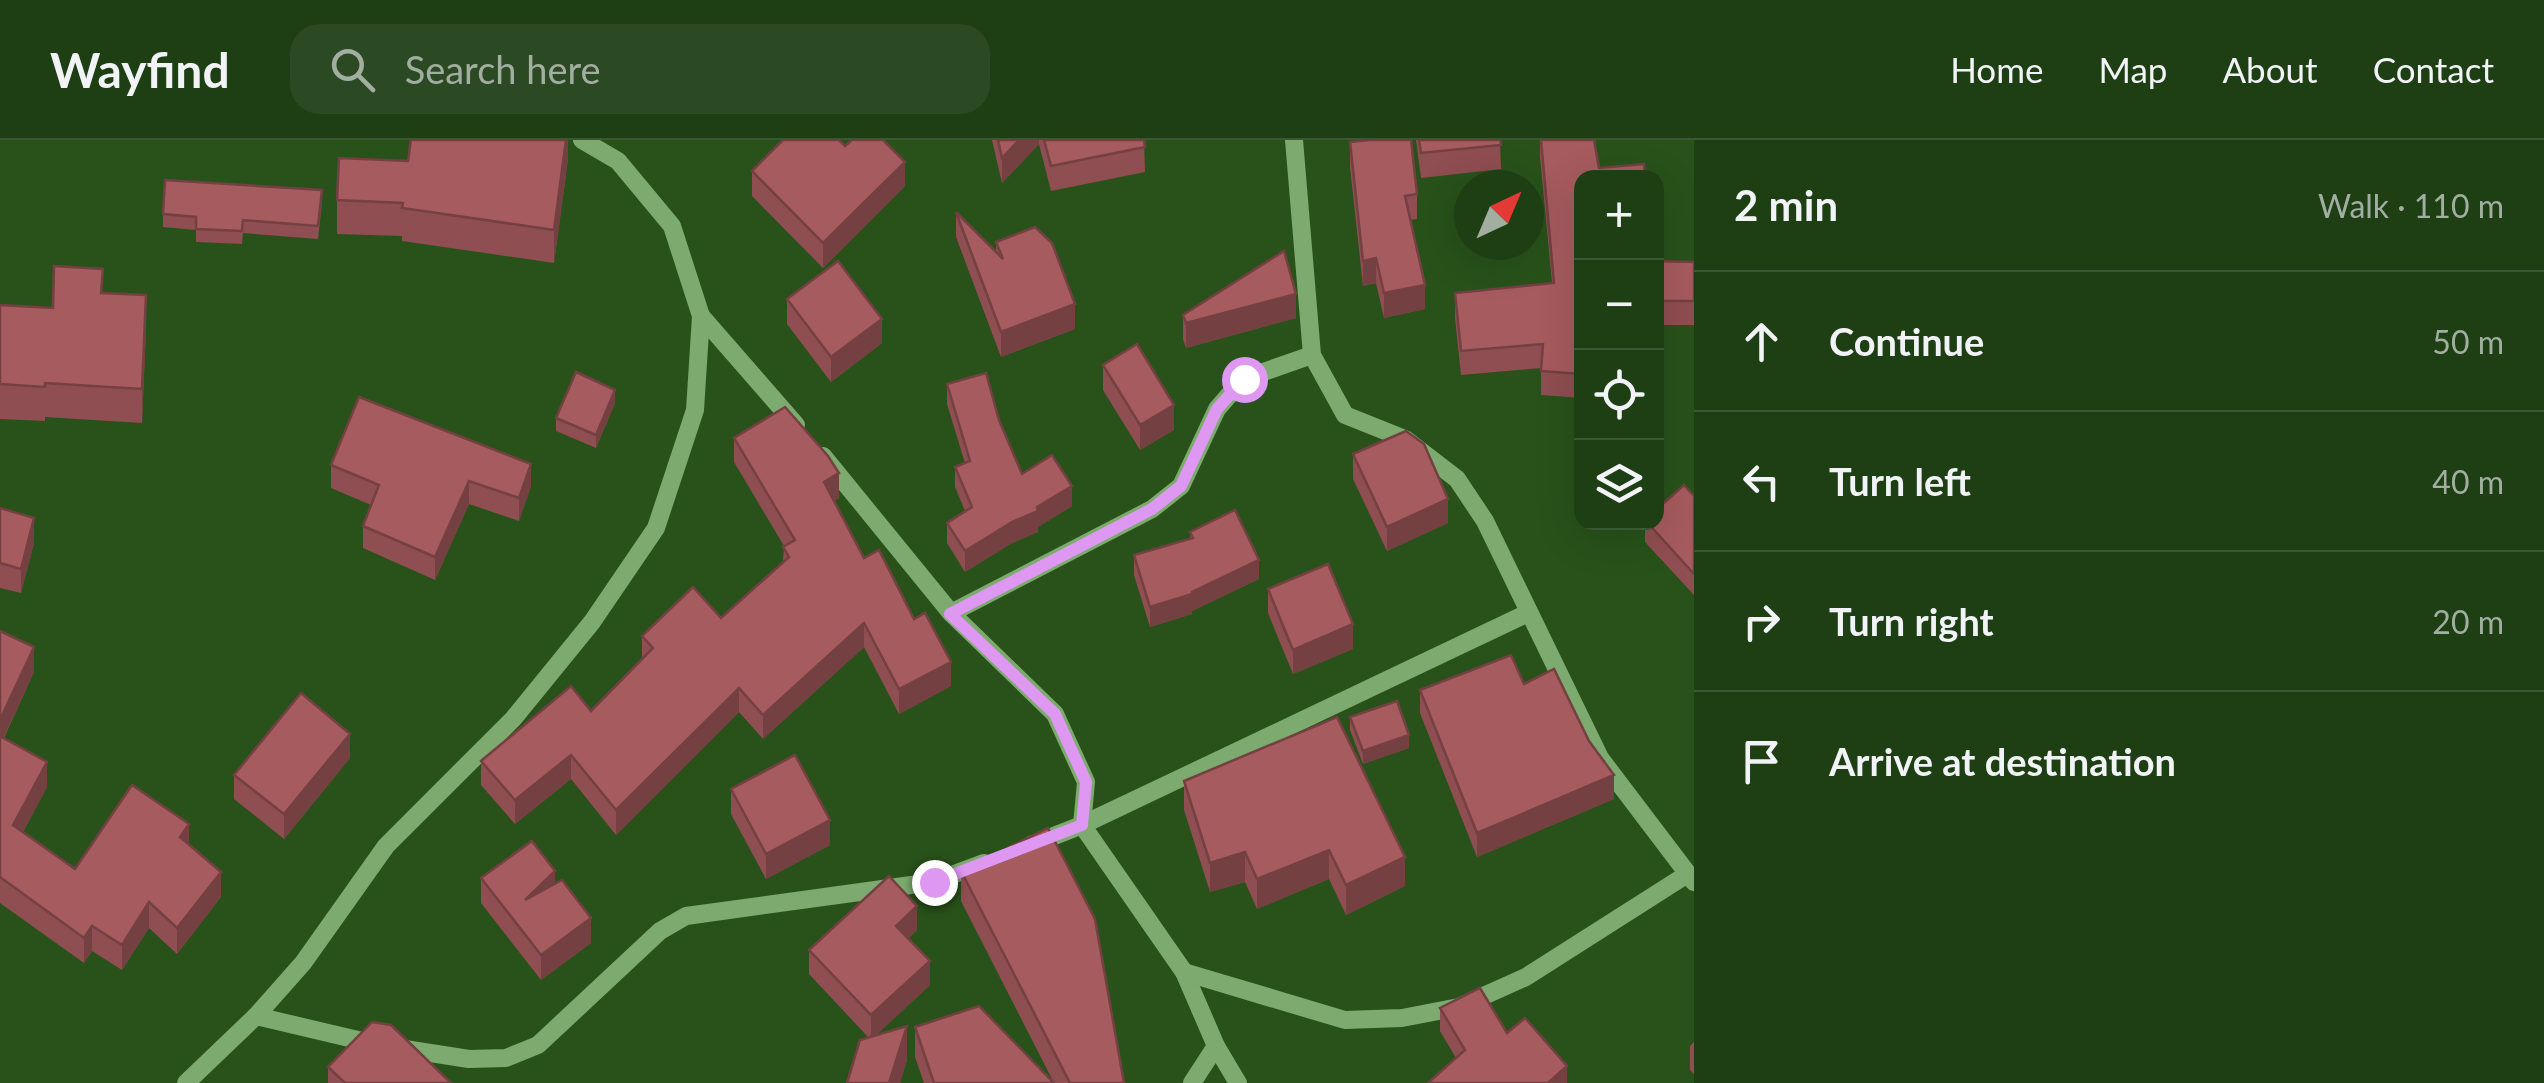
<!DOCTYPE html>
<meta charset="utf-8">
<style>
:root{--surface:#1e3e14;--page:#2b4922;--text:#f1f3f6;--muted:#a1aea0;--line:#3c5734}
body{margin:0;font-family:Lato,sans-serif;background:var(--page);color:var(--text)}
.controls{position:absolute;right:30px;top:30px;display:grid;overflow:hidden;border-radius:20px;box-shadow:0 10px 40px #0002}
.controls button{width:90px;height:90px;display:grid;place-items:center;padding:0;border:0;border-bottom:2px solid var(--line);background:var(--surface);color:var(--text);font:50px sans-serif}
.compass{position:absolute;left:1454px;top:30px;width:90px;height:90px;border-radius:50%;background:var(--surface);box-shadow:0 10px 40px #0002;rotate:44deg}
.stop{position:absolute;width:30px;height:30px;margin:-22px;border:8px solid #de98f2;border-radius:50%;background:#fff}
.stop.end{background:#de98f2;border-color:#fff;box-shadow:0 2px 10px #0008}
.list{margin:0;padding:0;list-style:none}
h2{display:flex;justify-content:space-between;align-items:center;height:130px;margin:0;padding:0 40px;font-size:42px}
h2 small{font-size:32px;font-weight:400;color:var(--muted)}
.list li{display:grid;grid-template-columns:65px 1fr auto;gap:30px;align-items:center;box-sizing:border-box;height:140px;padding:0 40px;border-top:2px solid var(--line)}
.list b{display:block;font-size:38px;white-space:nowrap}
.list em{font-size:32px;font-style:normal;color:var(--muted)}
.icon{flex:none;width:55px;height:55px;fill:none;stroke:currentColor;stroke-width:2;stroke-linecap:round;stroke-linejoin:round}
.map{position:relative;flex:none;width:1694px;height:943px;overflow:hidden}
header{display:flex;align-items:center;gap:60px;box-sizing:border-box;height:140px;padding:0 50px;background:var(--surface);border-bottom:2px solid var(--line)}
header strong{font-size:48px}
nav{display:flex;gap:55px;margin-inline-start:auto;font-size:35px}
.search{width:700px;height:90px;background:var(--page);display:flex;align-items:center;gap:25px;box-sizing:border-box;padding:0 35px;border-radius:30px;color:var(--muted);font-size:38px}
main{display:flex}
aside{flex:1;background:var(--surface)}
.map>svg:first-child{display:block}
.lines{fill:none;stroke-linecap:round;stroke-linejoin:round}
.minor{stroke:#7caa6f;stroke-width:18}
.wall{fill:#8f4e51}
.shaded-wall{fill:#744042}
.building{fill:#a65b5e;stroke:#744042;stroke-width:2.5}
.route{stroke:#de98f2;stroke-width:12}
</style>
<header>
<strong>Wayfind</strong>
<div class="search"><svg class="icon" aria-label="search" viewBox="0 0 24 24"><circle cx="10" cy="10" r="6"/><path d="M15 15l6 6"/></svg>Search here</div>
<nav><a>Home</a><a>Map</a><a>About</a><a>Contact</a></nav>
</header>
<main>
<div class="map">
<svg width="1694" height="943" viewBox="0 0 1694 943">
<rect width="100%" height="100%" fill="#28521a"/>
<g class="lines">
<g class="minor">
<polyline points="1294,0 1312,215 1345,275 1405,299 1457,339 1485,381 1600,618 1694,742"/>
<polyline points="701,176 796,285"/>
<polyline points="823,316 951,473 1055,574 1086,642 1082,685 1184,832 1216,906 1238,943"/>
<polyline points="951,473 1152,369 1181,346 1217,269 1243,239 1312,215"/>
<polyline points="1031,705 1082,685 1528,473"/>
<polyline points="1184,832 1345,880 1402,878 1459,867 1526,837 1686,735"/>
<polyline points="256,876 379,905 469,919 506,918 538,905 660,791 686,776 933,742 984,723"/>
<polyline points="186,943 256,876 303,823 386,706 513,579 592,482 656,388 695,270 701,176 672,86 618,21 582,0"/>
<polyline points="1192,943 1216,906"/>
</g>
</g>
<g class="wall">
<polygon points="568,0 568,19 554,123 402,101 402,96 337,94 337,60 408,21"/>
<polygon points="992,0 1144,0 1145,32 1051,51 1039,4 1002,43"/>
<polygon points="1416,0 1500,0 1501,29 1421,38"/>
<polygon points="1540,0 1582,38 1582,258 1541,255 1541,228 1461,235 1455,178 1455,153 1552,143 1540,17"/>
<polygon points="1350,2 1417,54 1417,79 1411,80 1425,169 1384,178 1376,143 1363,146 1350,27"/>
<polygon points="845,6 905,46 823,128 752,56 752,31"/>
<polygon points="322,63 318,99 243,93 242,104 196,102 196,90 163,87 163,74"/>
<polygon points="956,72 996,112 996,102 1075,189 1001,217 956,97"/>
<polygon points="1656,121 1694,122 1694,185 1656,185"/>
<polygon points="103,153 146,189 142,283 45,277 45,281 0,279 0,165 53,168"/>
<polygon points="787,159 882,203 831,242 787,184"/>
<polygon points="1183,175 1296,178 1186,208 1183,199"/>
<polygon points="1103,225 1174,290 1140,310 1103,250"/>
<polygon points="947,244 999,280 1022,334 1072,366 1038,387 1038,392 1012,403 965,432 947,403 947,383 965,371 955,347 955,327 965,323 947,264"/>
<polygon points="615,263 596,308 556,291 556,278"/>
<polygon points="734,298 839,358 834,361 864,418 914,479 951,546 899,574 864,507 763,599 739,572 616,695 571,639 515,684 481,645 481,621 591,571 642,520 642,496 721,478 783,422 784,406 734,322"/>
<polygon points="1353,314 1448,383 1387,411 1353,339"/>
<polygon points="331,325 531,346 519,381 469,364 435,440 363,408 363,386 371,365 331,348"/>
<polygon points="1694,356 1694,455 1645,402 1645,382 1656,382"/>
<polygon points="0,368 34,403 21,453 0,448"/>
<polygon points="1190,392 1259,439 1192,471 1192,474 1150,487 1134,435 1134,415 1190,399"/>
<polygon points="1268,449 1353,509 1293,534 1268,473"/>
<polygon points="0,491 34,532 4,598 47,647 23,692 75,729 189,705 221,757 177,814 149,788 122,830 92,811 84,823 0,763"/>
<polygon points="1524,544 1614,659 1477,717 1420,573 1420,550"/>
<polygon points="1350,577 1409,608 1363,624 1350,590"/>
<polygon points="350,618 284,699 234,659 234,635"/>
<polygon points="1184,641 1405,746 1346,775 1329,739 1257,769 1245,742 1210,752 1184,670"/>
<polygon points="731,649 830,705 766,739 731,674"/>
<polygon points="961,731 1124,943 1054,943 961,761"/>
<polygon points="481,738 555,744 591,803 541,840 481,763"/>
<polygon points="917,790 908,799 930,845 876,895 907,920 900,943 847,943 869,898 809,834 809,810"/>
<polygon points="1440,868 1507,893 1567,943 1456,918 1440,891"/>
<polygon points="915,887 1054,943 924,943 915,917"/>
<polygon points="1694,902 1694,934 1690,930 1690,906"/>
<polygon points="328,927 451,943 328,943"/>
</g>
<g class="shaded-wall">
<polygon points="566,0 568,0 568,19 554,123 554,90"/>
<polygon points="1019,0 1039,0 1039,4 1002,43 1002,18"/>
<polygon points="905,22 905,46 823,128 823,103"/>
<polygon points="1376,118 1376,143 1363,146 1363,121"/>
<polygon points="1425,145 1425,169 1384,178 1384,153"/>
<polygon points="1296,154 1296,178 1186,208 1186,183"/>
<polygon points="146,155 146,189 142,283 142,249"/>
<polygon points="1075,164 1075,189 1001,217 1001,192"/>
<polygon points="882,179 882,203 831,242 831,217"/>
<polygon points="615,250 615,263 596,308 596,295"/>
<polygon points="1174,265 1174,290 1140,310 1140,285"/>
<polygon points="531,324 531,346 519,381 519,358"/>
<polygon points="839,333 839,358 824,367 824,342"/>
<polygon points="469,341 469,364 435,440 435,417"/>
<polygon points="1072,346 1072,366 1038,387 1038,392 1012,403 965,432 965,411"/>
<polygon points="1448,359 1448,383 1387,411 1387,387"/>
<polygon points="34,378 34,403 21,453 21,429"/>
<polygon points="1259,420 1259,439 1192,471 1192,474 1150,487 1150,467 1192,452"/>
<polygon points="864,483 864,507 763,599 763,575"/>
<polygon points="1353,484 1353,509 1293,534 1293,510"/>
<polygon points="34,507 34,532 0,605 0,580"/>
<polygon points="951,522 951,546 899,574 899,549"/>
<polygon points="739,548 739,572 616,695 616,670"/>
<polygon points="350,594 350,618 284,699 284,674"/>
<polygon points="1409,595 1409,608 1363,624 1363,611"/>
<polygon points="571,615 571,639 515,684 515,660"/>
<polygon points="47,622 47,647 13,710 13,685"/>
<polygon points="1614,635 1614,659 1477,717 1477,693"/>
<polygon points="830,680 830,705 766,739 766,714"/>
<polygon points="189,684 189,710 180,697"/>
<polygon points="1329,710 1329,739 1257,769 1257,739"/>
<polygon points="1245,712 1245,742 1210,752 1210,723"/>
<polygon points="1405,717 1405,746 1346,775 1346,745"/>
<polygon points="555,731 555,755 525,760"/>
<polygon points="221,732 221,757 177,814 177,788"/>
<polygon points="149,762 149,788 122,830 122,805"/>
<polygon points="917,766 917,790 896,810 896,786"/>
<polygon points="591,778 591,803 541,840 541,815"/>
<polygon points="92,786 92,811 84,823 84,798"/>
<polygon points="930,821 930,845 871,900 871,875"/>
<polygon points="907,886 907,920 900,943 889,943"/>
<polygon points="1567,926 1567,943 1548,943"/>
</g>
<g class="building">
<polygon points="411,0 566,0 554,90 402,68 403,63 337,60 339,18 408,21"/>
<polygon points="783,0 839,0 845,6 852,0 883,0 905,22 823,103 752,31"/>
<polygon points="998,0 1019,0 1002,18"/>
<polygon points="1044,0 1144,0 1145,7 1051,26"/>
<polygon points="1370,0 1411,0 1417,54 1405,56 1425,145 1384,153 1376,118 1363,121 1350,2"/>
<polygon points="1419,0 1500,0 1501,5 1421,13"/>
<polygon points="1541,0 1594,0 1599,28 1644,24 1645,38 1582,38 1582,234 1541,231 1543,204 1461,211 1455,153 1554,143"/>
<polygon points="165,40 322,50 318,86 243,80 242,91 196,89 196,77 163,74"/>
<polygon points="956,72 1003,119 996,102 1035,87 1052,103 1075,164 1001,192"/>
<polygon points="1284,111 1296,154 1186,183 1183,175"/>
<polygon points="838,121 882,179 831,217 787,159"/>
<polygon points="1656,121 1694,122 1694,161 1656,161"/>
<polygon points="54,126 103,129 101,153 146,155 142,249 45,243 45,247 0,244 0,165 53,168"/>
<polygon points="1137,204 1174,265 1140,285 1103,225"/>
<polygon points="576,232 615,250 596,295 556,278"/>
<polygon points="986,233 999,280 1022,334 1052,315 1072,346 1037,367 1038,371 1012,382 965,411 947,383 972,367 955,327 970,321 947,244"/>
<polygon points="359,257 531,324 519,358 469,341 435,417 363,386 379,345 331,325"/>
<polygon points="785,267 828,316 839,333 824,342 864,418 879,410 914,479 925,473 951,522 899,549 864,483 763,575 739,548 616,670 571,615 515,660 481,621 571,546 591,571 653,508 642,496 693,447 721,478 789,417 783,407 795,400 734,298"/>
<polygon points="1406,291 1424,304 1448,359 1387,387 1353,314"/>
<polygon points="1684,345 1694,356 1694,434 1647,382 1656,382 1656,370"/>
<polygon points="0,368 34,378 21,429 0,423"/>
<polygon points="1235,370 1259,420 1192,452 1192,454 1150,467 1134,415 1193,398 1190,392"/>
<polygon points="1328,424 1353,484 1293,510 1268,449"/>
<polygon points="0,491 34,507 0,580"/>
<polygon points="1511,515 1524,544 1554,529 1589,601 1614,635 1477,693 1420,550"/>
<polygon points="301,553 350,594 284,674 234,635"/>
<polygon points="1397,561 1409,595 1363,611 1350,577"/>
<polygon points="1337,577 1405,717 1346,745 1329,710 1257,739 1245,712 1210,723 1184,641"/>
<polygon points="0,596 47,622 13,685 75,729 132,645 189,684 180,697 221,732 177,788 149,762 122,805 92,786 84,798 0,737"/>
<polygon points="795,615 830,680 766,714 731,649"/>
<polygon points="1048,688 1095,779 1124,943 1070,943 961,731"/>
<polygon points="532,701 555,731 525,760 562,740 591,778 541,815 481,738"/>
<polygon points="889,736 917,766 896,786 930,821 871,875 809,810"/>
<polygon points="1480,848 1507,893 1525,878 1567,926 1548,943 1428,943 1465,910 1440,868"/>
<polygon points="979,866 1054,943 934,943 915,887"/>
<polygon points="372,882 391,885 451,943 345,943 328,927"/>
<polygon points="907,886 889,943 847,943 860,900"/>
</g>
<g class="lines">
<polyline class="route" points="934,742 1082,685 1086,642 1055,574 950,474 1152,369 1181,346 1217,269 1244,239"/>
</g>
</svg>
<div class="controls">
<button>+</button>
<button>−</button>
<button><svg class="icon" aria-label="locate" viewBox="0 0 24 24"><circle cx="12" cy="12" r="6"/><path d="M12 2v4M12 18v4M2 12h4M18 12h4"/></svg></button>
<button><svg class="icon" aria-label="layers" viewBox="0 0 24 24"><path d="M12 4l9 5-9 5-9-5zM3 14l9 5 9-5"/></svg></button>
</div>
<svg class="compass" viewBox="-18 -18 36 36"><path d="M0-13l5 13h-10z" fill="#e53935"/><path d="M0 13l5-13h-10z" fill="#a1aea0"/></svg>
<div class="stop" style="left:1244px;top:239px"></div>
<div class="stop end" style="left:934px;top:742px"></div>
</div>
<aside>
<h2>2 min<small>Walk · 110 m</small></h2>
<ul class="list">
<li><svg class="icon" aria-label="ahead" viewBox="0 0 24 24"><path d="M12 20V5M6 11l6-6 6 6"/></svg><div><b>Continue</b></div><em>50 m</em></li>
<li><svg class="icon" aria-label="left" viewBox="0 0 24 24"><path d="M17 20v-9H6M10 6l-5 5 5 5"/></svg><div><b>Turn left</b></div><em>40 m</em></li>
<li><svg class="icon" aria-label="right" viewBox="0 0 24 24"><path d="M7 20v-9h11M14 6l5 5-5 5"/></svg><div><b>Turn right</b></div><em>20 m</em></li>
<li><svg class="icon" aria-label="arrive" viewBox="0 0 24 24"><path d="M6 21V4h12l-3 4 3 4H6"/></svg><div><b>Arrive at destination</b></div></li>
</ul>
</aside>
</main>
